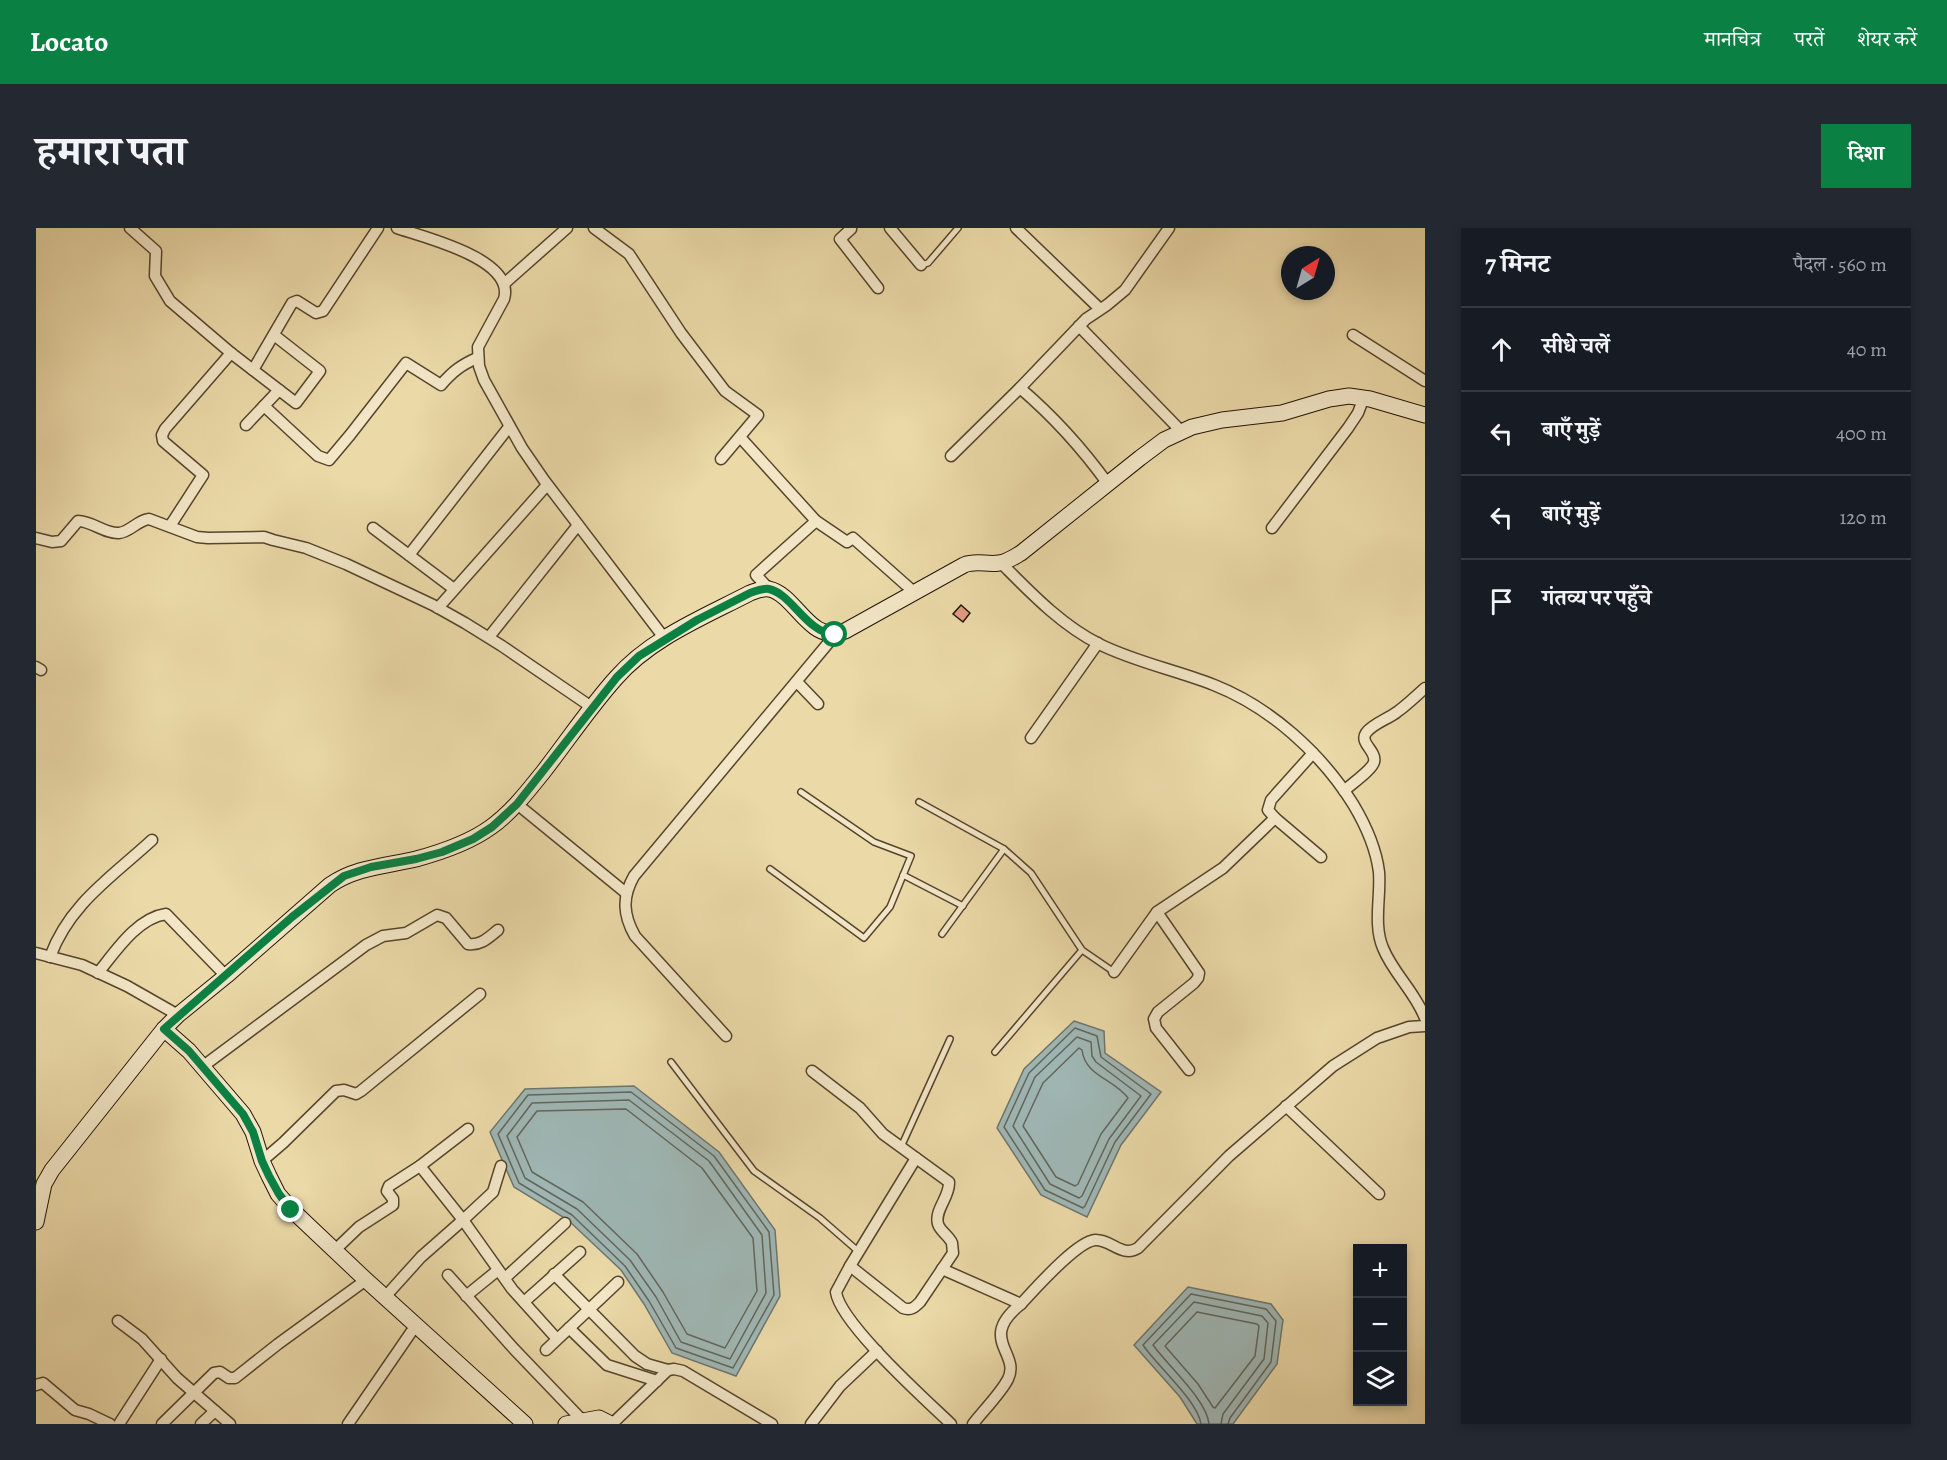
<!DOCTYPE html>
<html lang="hi">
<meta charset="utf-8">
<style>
:root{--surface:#171b24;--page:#242831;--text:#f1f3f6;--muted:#9ea1a6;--line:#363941;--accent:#0b8043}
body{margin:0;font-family:Alegreya,"Noto Serif Devanagari",serif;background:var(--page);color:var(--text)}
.controls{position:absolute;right:18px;bottom:18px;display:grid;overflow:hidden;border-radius:0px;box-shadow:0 3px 9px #0003}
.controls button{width:54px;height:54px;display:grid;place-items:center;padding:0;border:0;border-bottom:2px solid var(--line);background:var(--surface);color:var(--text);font:30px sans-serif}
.compass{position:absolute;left:1245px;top:18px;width:54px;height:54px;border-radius:50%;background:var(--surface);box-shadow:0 3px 9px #0003;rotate:37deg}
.stop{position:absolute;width:18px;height:18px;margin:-14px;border:4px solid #0b8043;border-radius:50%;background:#fff}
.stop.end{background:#0b8043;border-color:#fff;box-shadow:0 2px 6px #0008}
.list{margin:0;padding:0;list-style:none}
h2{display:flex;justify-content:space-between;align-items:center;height:78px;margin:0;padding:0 24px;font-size:26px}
h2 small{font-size:20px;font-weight:400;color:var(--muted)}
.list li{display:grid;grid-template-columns:39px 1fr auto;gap:18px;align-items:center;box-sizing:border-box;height:84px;padding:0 24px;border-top:2px solid var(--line)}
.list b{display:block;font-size:22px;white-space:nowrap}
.list em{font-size:20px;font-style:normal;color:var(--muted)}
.icon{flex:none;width:33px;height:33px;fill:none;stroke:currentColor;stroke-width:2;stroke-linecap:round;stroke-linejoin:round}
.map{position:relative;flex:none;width:1389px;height:1196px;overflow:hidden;border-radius:0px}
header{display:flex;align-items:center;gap:36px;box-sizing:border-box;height:84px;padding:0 30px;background:var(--accent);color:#fff}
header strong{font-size:28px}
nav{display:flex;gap:33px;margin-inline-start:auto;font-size:21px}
.intro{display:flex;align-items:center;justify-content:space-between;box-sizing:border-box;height:144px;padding:0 36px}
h1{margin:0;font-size:42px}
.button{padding:15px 27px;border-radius:0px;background:var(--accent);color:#fff;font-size:21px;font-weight:700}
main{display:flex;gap:36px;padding:0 36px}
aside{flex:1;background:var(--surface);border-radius:0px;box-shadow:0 3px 9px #0003}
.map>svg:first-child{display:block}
.water{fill:#9fb7b5;stroke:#6e766e;stroke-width:1.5}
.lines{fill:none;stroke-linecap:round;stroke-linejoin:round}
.shore{stroke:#62665c;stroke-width:1.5}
.building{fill:#e29c85;stroke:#241404;stroke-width:1.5}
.lane-casing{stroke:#56452d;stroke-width:8}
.street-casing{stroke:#56452d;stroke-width:13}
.secondary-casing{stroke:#241404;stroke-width:17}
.lane{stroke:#f2e6c6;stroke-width:5}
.street{stroke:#f2e6c6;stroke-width:10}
.secondary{stroke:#f2e6c6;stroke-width:15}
.route{stroke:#0b8043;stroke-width:8}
</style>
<header>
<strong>Locato</strong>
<nav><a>मानचित्र</a><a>परतें</a><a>शेयर करें</a></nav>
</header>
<div class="intro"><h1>हमारा पता</h1><a class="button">दिशा</a></div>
<main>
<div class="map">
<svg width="1389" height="1196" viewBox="0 0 1389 1196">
<rect width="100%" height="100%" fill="#ebd9a8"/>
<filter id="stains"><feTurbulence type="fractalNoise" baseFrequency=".00333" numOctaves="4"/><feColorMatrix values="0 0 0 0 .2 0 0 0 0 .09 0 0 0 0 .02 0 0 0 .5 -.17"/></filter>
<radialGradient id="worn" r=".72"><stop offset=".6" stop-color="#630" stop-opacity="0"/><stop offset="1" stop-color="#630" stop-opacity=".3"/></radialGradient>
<g class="water">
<polygon points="1038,793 1068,803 1069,825 1125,864 1085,917 1051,989 1005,967 961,900 988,841"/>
<polygon points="598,858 683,924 739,1002 744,1068 700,1148 636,1125 608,1076 585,1042 532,992 478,959 454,904 489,861"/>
<polygon points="1152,1059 1235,1076 1247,1092 1241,1136 1197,1196 1161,1196 1144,1169 1098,1117"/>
</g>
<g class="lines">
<g class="shore">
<polygon points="1039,800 1061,808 1065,829 1115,866 1079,914 1049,978 1047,980 1009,962 968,899 993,845"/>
<polygon points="1041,809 1055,814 1056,828 1060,834 1105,868 1073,911 1046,968 1043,970 1014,956 977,898 999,849"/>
<path d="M1043,820L1046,822C1049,848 1078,851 1092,870L1065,906L1042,956L1039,958L1020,949L987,898L1007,855Z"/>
<polygon points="595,864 678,928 733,1004 738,1067 697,1140 640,1120 613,1073 589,1038 536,987 483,955 462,906 492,867"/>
<polygon points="593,872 673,933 726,1007 730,1065 694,1131 645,1114 620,1069 594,1032 541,981 489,950 471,908 496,875"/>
<polygon points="590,881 666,940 717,1010 721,1063 689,1120 651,1106 627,1064 601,1026 547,974 496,944 481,909 501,883"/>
<polygon points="1161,1084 1221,1096 1223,1098 1219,1128 1179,1180 1177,1179 1162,1156 1129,1118"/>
<path d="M1165,1196C1162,1173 1121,1138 1107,1117L1155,1066L1230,1081L1240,1093L1235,1134L1194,1190L1192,1196"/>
<path d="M1173,1196C1171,1172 1131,1137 1117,1117L1158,1074L1226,1088L1232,1095L1228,1131L1187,1186L1185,1196"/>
</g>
</g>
<polygon class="building" points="925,377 934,385 927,394 917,386"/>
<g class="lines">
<g class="lane-casing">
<g id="lane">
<polyline points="885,37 892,35 922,0"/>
<polyline points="883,574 968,621 995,645 1046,722 1078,744"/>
<polyline points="734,641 828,710 854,679 875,628 838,614 765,564"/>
<polyline points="867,647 927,678"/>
<polyline points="906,706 968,621"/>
<polyline points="959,824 1046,722"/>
<polyline points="635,834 718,943 784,990 823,1024"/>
<polyline points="865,919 914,811"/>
</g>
</g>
<g class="street-casing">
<g id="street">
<polyline points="94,0 120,23 119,48 134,73 195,125 260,175 284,143 238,107"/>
<path d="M361,0C387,9 480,31 468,71L442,119L443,138L448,152L486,220L508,252L629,411"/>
<polyline points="558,0 593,26 645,105 689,163 722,187 685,231"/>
<polyline points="813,0 815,1 804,11 842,60"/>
<polyline points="854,0 885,37"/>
<polyline points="980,0 1064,81"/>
<polyline points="469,55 531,0"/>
<polyline points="1043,98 1145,203"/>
<polyline points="1317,107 1389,153"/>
<polyline points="217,142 256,75 261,73 280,85 287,83 342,0"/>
<path d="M984,160C1018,189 1046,220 1072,256"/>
<path d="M228,178L282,228L293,232L314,207L370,135L405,157C416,144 425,137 441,130"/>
<polyline points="210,197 243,162"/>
<polyline points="704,209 780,293 720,347 733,361"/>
<polyline points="915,228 984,160 1050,91 1071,77 1089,62 1133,0"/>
<polyline points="780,293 811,314 817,310 879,365"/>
<polyline points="134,298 167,247 127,213 126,207 129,201 195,125"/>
<polyline points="337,300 418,361"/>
<polyline points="1236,300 1312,200 1322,185 1328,169"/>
<path d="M0,310L16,314L25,313L42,293C56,293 69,306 83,305C94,304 102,292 113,291L161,309L172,310L228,309L237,312L270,320L310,336L397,377L429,395L466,418L557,480"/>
<polyline points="373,327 473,199"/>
<path d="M965,335C994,364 1025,397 1063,416C1099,434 1140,442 1178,457C1234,479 1285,525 1317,576C1329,596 1340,620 1343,644C1345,668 1337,697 1347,720C1357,745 1379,764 1389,790"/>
<polyline points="402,380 511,257"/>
<polyline points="453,409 542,297"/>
<polyline points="0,439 5,442"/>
<polyline points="761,454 782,476"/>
<polyline points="995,510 1062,415"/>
<path d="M1308,563C1314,557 1336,542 1338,534C1341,523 1323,515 1330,505C1336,496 1352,491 1361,484C1371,477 1380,468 1389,460"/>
<polyline points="481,576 590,665"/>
<polyline points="1239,590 1285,629"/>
<polyline points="0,725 46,737 91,758 142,787"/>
<path d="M14,729C33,676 77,648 116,612"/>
<polyline points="1078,744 1121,684"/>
<path d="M62,745C79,724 101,690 130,686L190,748"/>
<path d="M690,808L599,708C587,687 586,669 598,648L799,407"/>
<path d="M166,839L330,717L347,708L370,705L401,687L410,690L432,716C445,718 453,709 462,702"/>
<polyline points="1153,842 1120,800 1118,791 1122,784 1158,755 1162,750 1163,745 1121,684 1187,640 1239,590 1232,582 1235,572 1277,525"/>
<path d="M776,843L824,880L847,906L913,954C914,969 898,982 902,996C904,1003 913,1008 916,1015L917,1025L884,1074C879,1079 875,1083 867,1080L814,1038L800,1064C804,1095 890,1172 915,1196"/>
<polyline points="1250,878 1343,966"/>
<polyline points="226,933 247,915 300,863 308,862 320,866 325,863 444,766"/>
<polyline points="384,938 427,992 457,964 465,938"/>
<polyline points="299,1022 323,999 357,977 357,971 351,963 353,958 384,938 432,901"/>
<polyline points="814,1038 880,930"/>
<path d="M906,1041L985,1076C941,1111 985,1125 972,1151C965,1165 946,1184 937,1196"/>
<polyline points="518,1046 599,1128 611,1136 632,1142"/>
<polyline points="412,1047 478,1121 546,1192"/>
<polyline points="469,1050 529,995"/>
<polyline points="430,1068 462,1042"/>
<polyline points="349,1069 385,1029 427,992 476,1061 521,1111"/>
<polyline points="488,1074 544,1024"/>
<path d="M985,1076C999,1061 1040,1014 1059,1012C1075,1011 1086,1030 1102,1020L1193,928L1297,838L1341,810L1373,799L1389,798"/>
<polyline points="82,1093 106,1111 141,1150 194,1196"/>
<polyline points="533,1100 571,1137 621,1153"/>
<polyline points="510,1122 582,1054"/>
<polyline points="0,1157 7,1155 39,1182 53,1186 74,1196"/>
<polyline points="83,1196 125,1131"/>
<polyline points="126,1196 178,1145 184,1144 193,1150 199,1150 242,1116 330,1052"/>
<polyline points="165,1196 179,1183"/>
<polyline points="312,1196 380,1097"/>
<polyline points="576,1196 632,1142 638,1141 647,1143 736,1196"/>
<polyline points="775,1196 804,1158 841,1123"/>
</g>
</g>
<g class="secondary-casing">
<g id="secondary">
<polyline points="128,801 153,823 207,886 217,904 226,933 233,948 242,966 256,982 330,1052 489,1196"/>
<path d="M0,994L8,956L16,942L128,801L142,787L190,748L294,657C320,639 350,638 380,631C406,624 433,615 455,599C476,584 492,563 508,543C532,512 554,479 580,450C615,410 668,389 714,365C720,363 726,360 733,361C761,367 773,417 809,403L928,337C940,332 951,337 963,335C971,334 978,329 985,325L1104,230L1128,212L1156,199L1186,192L1246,185L1293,171L1313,168L1334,171L1389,187"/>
<polyline points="530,1196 563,1190 575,1196"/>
</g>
</g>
<use href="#lane" class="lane"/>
<use href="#street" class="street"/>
<use href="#secondary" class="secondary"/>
</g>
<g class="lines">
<path class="route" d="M255,982L243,966L233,948L226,933L217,904L207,886L153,823L128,801L256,689L308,648L335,639L380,631L406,624L437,611L456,599L481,576L581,449L603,428L661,392L714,365C720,363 726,360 733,361C756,366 770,404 799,407"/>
</g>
<rect width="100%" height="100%" filter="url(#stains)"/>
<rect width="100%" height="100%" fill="url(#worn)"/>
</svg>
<div class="controls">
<button>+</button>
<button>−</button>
<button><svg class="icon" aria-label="layers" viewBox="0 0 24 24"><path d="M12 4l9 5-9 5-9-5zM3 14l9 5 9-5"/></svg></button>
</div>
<svg class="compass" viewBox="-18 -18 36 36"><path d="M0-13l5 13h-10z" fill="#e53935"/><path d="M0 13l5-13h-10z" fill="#9ea1a6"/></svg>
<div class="stop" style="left:799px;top:407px"></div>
<div class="stop end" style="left:255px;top:982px"></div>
</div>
<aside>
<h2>7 मिनट<small>पैदल · 560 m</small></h2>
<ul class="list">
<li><svg class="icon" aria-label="ahead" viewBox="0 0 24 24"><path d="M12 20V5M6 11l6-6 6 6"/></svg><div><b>सीधे चलें</b></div><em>40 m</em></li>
<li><svg class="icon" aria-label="left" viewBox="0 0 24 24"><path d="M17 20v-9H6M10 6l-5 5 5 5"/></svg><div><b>बाएँ मुड़ें</b></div><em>400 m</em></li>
<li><svg class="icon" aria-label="left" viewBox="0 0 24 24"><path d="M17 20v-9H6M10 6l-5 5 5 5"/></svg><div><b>बाएँ मुड़ें</b></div><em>120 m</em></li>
<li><svg class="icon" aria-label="arrive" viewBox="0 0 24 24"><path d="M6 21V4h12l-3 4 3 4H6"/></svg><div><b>गंतव्य पर पहुँचे</b></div></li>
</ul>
</aside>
</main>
